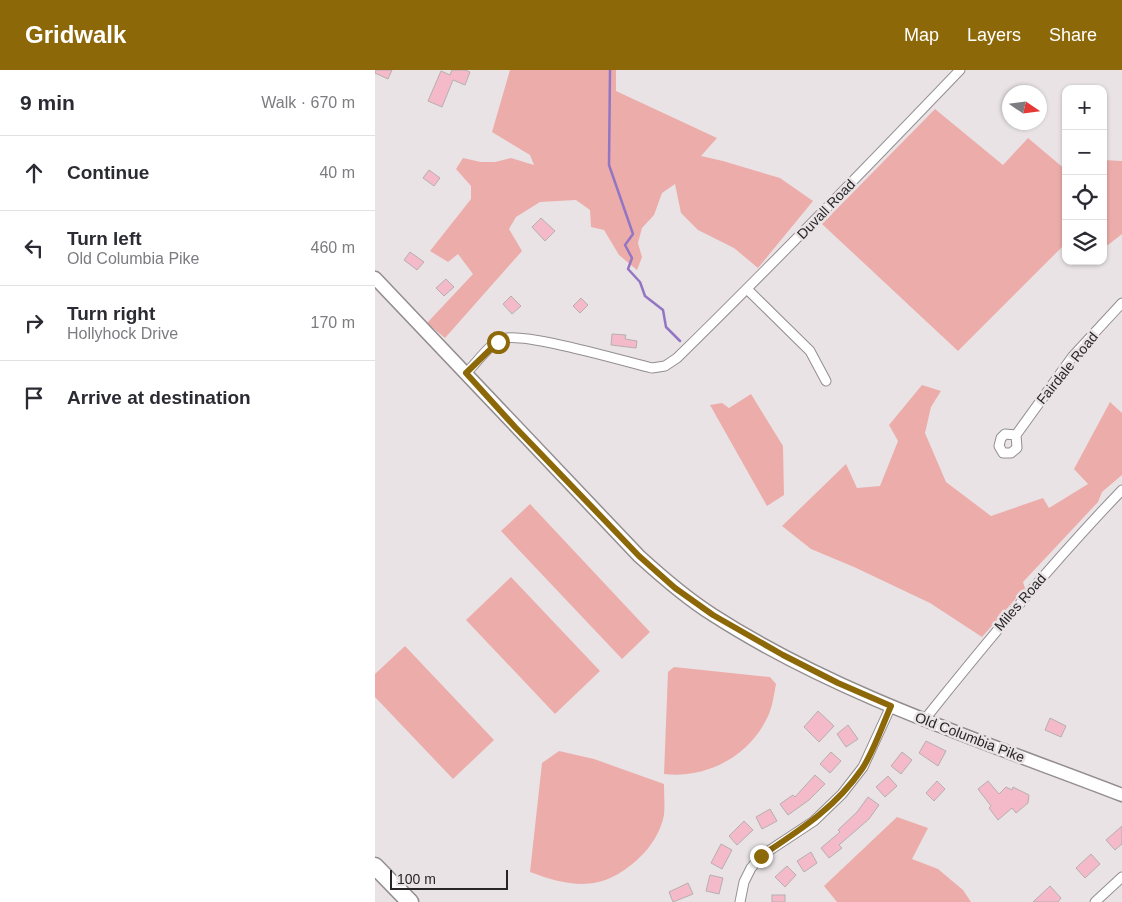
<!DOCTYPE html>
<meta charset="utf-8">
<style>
:root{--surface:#fff;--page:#f7f7f7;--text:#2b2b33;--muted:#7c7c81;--line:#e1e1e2;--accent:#8c6809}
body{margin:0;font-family:Helvetica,sans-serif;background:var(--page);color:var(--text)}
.controls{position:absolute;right:15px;top:15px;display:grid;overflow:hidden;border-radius:10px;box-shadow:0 1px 4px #0004}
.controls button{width:45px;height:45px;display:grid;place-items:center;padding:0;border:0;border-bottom:1px solid var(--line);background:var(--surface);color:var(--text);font:25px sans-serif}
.compass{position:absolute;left:627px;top:15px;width:45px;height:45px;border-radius:50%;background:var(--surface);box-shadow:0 1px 4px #0004;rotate:103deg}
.scale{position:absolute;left:15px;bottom:12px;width:118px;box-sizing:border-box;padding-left:5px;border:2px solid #272526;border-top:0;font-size:14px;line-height:18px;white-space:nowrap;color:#272526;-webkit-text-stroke:4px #e9e3e6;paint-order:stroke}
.stop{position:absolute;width:15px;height:15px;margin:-11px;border:4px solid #8c6809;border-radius:50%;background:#fff}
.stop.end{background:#8c6809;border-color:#fff;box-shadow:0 1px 5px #0008}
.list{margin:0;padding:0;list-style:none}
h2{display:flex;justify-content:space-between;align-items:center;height:65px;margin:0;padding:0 20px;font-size:21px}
h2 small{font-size:16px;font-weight:400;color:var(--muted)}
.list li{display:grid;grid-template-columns:32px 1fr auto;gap:15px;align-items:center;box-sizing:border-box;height:75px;padding:0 20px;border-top:1px solid var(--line)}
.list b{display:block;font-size:19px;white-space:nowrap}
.list p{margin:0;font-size:16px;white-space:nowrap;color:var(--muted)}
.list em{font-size:16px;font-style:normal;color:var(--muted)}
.icon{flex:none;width:28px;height:28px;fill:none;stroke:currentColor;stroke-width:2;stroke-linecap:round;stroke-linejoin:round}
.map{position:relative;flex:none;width:747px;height:832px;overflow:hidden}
header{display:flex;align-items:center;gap:30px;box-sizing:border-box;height:70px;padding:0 25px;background:var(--accent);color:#fff}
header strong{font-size:24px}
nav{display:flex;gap:28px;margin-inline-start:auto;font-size:18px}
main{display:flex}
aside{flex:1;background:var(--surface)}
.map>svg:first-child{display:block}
.green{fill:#ecadaa}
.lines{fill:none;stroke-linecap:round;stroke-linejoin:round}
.stream{stroke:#9376c3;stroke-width:2.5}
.building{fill:#f5bac9;stroke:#b5afb0}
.street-casing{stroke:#938d90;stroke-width:11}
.secondary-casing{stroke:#938d90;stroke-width:15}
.highway-casing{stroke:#938d90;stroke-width:19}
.street{stroke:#fff;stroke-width:9}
.secondary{stroke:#fff;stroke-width:12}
.highway{stroke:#fff;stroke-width:16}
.route{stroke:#8c6809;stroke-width:6}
.labels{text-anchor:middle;stroke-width:5;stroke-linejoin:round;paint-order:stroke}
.street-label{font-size:14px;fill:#272526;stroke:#e9e3e6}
</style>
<header>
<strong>Gridwalk</strong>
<nav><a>Map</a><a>Layers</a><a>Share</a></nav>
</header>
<main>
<aside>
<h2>9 min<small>Walk · 670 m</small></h2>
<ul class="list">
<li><svg class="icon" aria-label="ahead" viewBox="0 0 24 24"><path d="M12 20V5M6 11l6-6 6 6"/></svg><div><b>Continue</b></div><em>40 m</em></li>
<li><svg class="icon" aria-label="left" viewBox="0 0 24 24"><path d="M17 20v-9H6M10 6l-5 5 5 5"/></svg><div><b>Turn left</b><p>Old Columbia Pike</p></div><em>460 m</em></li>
<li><svg class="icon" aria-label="right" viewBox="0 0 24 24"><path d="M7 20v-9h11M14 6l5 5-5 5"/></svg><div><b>Turn right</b><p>Hollyhock Drive</p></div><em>170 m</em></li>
<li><svg class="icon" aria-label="arrive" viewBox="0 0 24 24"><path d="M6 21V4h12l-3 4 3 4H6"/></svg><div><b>Arrive at destination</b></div></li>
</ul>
</aside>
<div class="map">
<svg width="747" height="832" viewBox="0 0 747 832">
<rect width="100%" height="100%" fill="#e9e3e6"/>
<g class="green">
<polygon points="135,0 241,0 241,21 342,68 326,86 348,91 405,108 438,131 383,198 359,178 323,160 306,143 300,114 287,123 279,145 267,158 263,173 267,187 262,200 244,185 229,160 216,157 215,140 201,130 165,132 141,147 134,159 147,181 70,268 52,253 98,204 83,184 73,192 55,181 96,129 96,116 81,99 88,88 106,92 120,92 136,88 159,95 155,85 117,62"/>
<polygon points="560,39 628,95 653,68 691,100 691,173 583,281 447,154"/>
<polygon points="728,90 747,91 747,164 733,175 728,174"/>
<polygon points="547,315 566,321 556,337 550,363 571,412 616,446 668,428 674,438 713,414 699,399 735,332 747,343 747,405 727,422 723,432 648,512 650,518 607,567 555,533 479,497 436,479 407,456 471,394 482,418 505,416 523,371 514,355"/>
<polygon points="376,324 408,376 409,425 392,436 335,335 347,333 354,338"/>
<polygon points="155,434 275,562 247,589 126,461"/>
<polygon points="136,507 225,601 180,644 91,550"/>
<polygon points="30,576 119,670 78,709 0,627 0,604"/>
<path d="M299,597L395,607L401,614C399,624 398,634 394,644C376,685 333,709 289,704L293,602Z"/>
<path d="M184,681L219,689L289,714C289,724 290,735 289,745C286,761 276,777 264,788C228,822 198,818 155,802L167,693Z"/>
<polygon points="522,747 553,758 537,789 563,799 588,820 596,832 462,832 449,816"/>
</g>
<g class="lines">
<polyline class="stream" points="235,0 234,95 258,164 250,175 257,188 253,199 265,212 270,226 288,240 291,257 305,271"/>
</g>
<g class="building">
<polygon points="0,0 17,0 13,9 0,3"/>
<polygon points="77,0 90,0 95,2 90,15 78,10 67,37 53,31 66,1 75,5"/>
<polygon points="54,100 65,108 59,116 48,108"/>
<polygon points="166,148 180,161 170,171 157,157"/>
<polygon points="35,182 49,192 42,200 29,190"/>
<polygon points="71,209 79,217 69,226 61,218"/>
<polygon points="136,226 146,236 137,244 128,234"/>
<polygon points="206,228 213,235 205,243 198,236"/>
<polygon points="237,264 251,265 250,269 262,271 261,278 236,275"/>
<polygon points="443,641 459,656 444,672 429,657"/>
<polygon points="675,648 691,656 686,667 670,660"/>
<polygon points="473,655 483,669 471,677 462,664"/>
<polygon points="551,671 571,681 563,696 544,683"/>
<polygon points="456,682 466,691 455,703 445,694"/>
<polygon points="527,682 537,690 526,704 516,696"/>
<polygon points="440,705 450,714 434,730 413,745 405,734 418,725 420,727"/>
<polygon points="513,706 522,716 510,727 501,717"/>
<polygon points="562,711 570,719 559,731 551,723"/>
<polygon points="613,711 624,724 631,717 637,720 638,717 654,725 653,733 641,743 637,738 623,750 614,738 616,736 603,719"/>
<polygon points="493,727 504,735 494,749 464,775 467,778 454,788 446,778 465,762 463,760 482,742"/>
<polygon points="395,739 402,751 387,759 381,747"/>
<polygon points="369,751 378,760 362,775 354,766"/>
<polygon points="747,756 747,774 740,780 731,770"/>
<polygon points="346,774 357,780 347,799 336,793"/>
<polygon points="436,782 442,793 429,802 422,791"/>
<polygon points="716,784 725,794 710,808 701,798"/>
<polygon points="412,796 421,805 410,817 400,807"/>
<polygon points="335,805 348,808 344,824 331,821"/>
<polygon points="313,813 318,824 298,832 294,822"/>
<polygon points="675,816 686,828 683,832 658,832"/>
<rect x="397" y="825" width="13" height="7"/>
</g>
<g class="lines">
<g class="street-casing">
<g id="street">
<polyline points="372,219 435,281 451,311"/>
<path d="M91,303C102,293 113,275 127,269C147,261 251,292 277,298L290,296L302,288C398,194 492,97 585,0"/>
<polyline points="641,365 630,364 626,368 624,376 628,383 636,383 642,378 641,365 698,286 747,233"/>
<path d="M550,649C613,570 677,493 747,420"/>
<polyline points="365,832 369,812 376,798 386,786 439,751 467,724 488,697 516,636"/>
<polyline points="720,832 747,807"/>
</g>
</g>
<g class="secondary-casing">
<path id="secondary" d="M0,208L264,486C287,507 311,528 338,545C462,625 610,672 747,725"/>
</g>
<g class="highway-casing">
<polyline id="highway" points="0,796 35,832"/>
</g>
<use href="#street" class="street"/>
<use href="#secondary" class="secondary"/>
<use href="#highway" class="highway"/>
</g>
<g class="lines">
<path class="route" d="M123,272L91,303L140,357L264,486L300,518L338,545L408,585L463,613L516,636C507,656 499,681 487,699C460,738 425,760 386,786"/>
</g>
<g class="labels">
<g class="street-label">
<text transform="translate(451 139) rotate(-46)" y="5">Duvall Road</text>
<text transform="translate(692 298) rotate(-51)" y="5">Fairdale Road</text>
<text transform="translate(645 532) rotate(-49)" y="5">Miles Road</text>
<text transform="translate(595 667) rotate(21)" y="5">Old Columbia Pike</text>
</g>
</g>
</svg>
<div class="controls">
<button>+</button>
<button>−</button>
<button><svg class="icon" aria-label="locate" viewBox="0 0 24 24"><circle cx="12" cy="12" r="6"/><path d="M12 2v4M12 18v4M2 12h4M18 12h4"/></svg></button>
<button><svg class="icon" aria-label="layers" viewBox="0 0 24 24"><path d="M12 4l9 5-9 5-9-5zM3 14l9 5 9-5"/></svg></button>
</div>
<svg class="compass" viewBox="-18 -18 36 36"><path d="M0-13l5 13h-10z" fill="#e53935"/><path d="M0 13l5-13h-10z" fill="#7c7c81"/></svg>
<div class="scale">100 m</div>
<div class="stop" style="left:123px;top:272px"></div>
<div class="stop end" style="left:386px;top:786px"></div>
</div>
</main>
